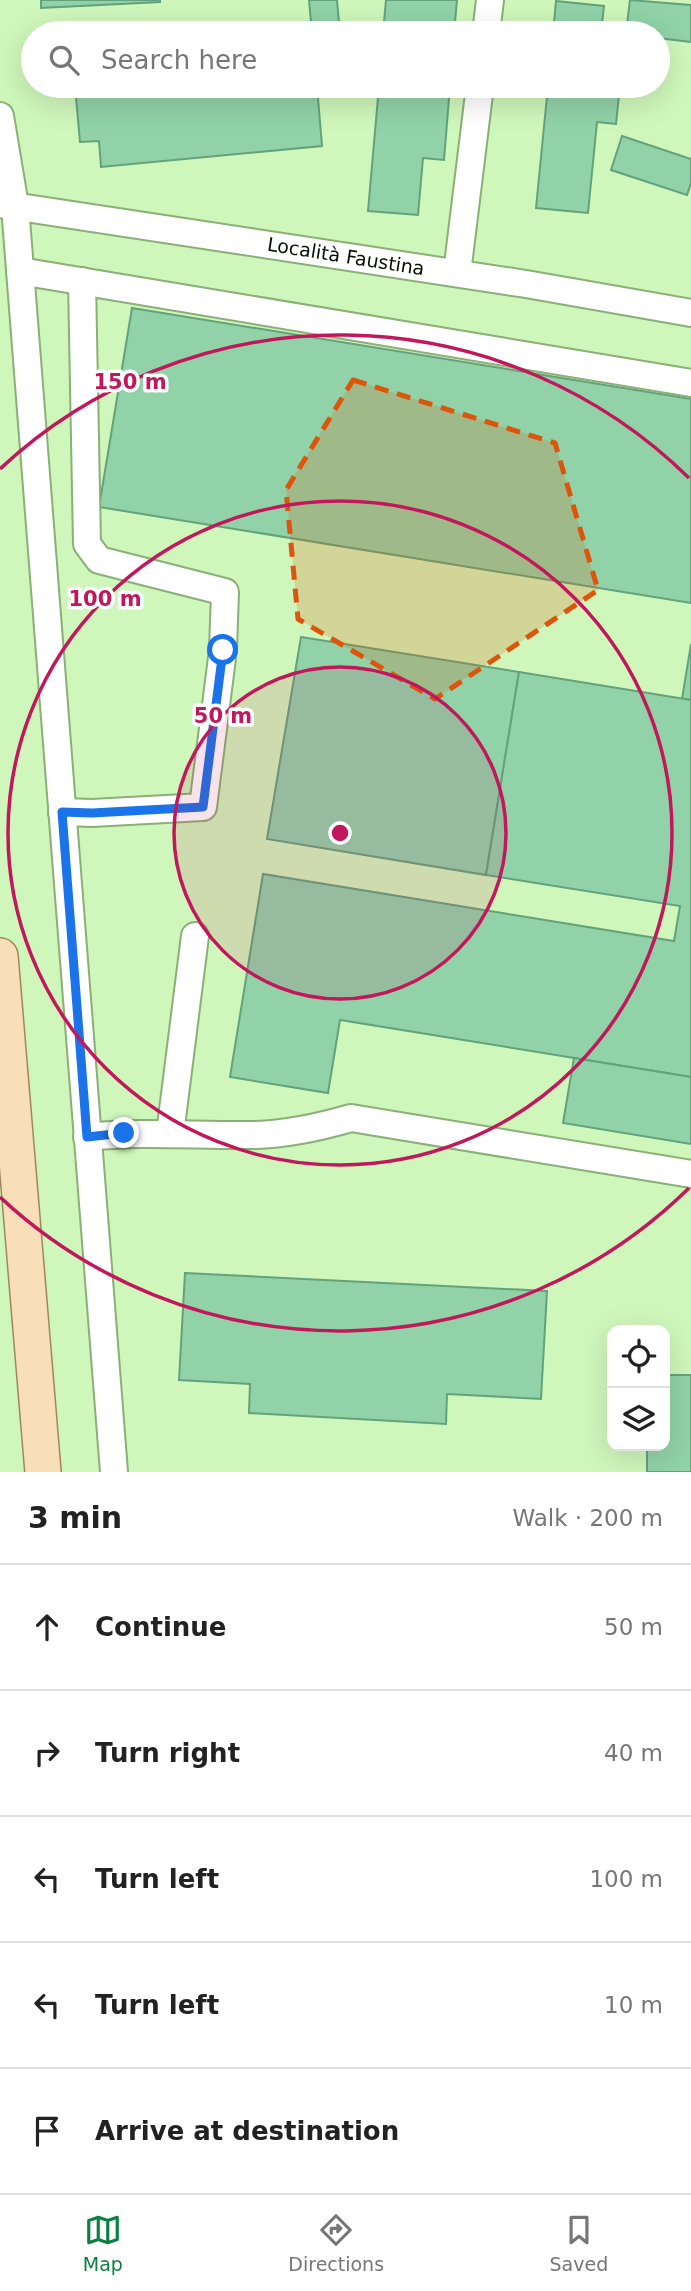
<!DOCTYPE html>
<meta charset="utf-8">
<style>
:root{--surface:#fff;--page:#f2f2f2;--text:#222;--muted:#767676;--line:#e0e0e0;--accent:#0b8043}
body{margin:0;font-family:"DejaVu Sans",sans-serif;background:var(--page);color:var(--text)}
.controls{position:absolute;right:21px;bottom:21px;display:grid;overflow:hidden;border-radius:14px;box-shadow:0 7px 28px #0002}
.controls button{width:63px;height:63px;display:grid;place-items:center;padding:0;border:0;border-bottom:2px solid var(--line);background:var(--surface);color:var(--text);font:35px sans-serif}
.stop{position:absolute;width:21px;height:21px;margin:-16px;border:5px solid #1a73e8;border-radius:50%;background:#fff}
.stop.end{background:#1a73e8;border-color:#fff;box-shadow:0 2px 7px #0008}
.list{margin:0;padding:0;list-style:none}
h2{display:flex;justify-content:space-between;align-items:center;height:91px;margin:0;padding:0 28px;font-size:30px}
h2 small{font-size:23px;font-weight:400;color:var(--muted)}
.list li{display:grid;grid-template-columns:46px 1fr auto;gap:21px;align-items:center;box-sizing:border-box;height:126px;padding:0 28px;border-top:2px solid var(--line)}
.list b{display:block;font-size:26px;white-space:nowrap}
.list em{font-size:23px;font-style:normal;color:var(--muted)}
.icon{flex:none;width:38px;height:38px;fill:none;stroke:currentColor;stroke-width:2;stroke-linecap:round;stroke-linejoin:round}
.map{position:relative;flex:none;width:691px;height:1472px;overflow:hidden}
.search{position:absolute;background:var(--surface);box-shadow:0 7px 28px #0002;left:21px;right:21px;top:21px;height:77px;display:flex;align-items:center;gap:18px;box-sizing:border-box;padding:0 24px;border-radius:38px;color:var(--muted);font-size:26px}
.sheet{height:721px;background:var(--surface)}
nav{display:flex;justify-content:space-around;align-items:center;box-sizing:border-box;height:98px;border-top:2px solid var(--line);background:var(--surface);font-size:19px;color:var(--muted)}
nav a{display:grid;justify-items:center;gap:4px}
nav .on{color:var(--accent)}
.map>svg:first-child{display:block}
.building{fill:#91d2a8;stroke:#63a27a;stroke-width:2}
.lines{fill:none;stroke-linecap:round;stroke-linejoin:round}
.minor-casing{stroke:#8aaf77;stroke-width:30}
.major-casing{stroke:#a0885a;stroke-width:38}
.minor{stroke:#fff;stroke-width:26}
.major{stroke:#f8deb9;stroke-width:35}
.route{stroke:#1a73e8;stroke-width:9}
.marked{fill:#dd550b;fill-opacity:0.2;stroke:#dd550b;stroke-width:5;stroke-dasharray:14 9;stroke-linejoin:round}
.ring{fill:none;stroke:#c2185b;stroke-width:3.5}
.labels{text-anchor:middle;stroke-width:7;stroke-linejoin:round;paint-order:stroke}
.street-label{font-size:19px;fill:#041000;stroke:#fff}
.centre{fill:#c2185b;stroke:#fff;stroke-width:3.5}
.ring-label{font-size:21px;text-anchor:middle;font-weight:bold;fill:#c2185b;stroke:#fff;stroke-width:7;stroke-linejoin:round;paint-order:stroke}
</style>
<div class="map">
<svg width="691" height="1472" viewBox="0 0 691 1472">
<rect width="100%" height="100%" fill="#cff6bb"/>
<g class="building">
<polygon points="41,0 160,0 160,2 41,8"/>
<polygon points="309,0 337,0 340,33 312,33"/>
<polygon points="386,0 457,0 454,33 383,33"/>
<polygon points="630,0 691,5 691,42 658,38 658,33 626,33"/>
<polygon points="556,1 604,6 601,33 553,33"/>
<polygon points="75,86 317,86 322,146 101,167 99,141 80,142"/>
<polygon points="379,86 450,86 444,160 423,158 418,215 368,211"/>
<polygon points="548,86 620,86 616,124 597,122 588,213 536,208"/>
<polygon points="622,136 691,159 691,183 687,195 611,170"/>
<polygon points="132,308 691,399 691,603 99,507"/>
<polygon points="301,637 519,672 486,875 267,839"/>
<polygon points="691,644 691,700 682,699"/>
<polygon points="519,672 691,700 691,1077 340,1020 328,1093 230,1077 263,874 674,941 680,906 486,875"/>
<polygon points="574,1058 691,1077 691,1144 563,1123"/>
<polygon points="185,1273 547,1291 541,1399 447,1394 446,1424 249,1413 250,1384 179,1380"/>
<polygon points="665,1375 691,1375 691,1472 647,1472 647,1446 665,1446"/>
</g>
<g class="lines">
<g class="minor-casing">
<g id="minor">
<polyline points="486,33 490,0"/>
<polyline points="0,116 15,206 114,1472"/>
<polyline points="0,204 526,284 691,313"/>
<polyline points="20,271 691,383"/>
<polyline points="457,273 480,86"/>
<polyline points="62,812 92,813 203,807 223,650 225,592 99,560 87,544 82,281"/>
<polyline points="170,1134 195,936"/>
<path d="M87,1137C143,1131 199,1136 255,1135C288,1134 320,1127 351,1118L691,1174"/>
</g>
</g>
<g class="major-casing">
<polyline id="major" points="0,956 43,1472"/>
</g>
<use href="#minor" class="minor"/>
<use href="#major" class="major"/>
</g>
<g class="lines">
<polyline class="route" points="124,1133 87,1137 62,812 92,813 203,807 223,650"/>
</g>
<path class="marked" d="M353,380L555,443L598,590L435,699L298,619L286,490Z"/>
<circle cx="340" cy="833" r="166" fill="#c2185b" fill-opacity=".12"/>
<g class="ring">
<circle cx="340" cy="833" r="166"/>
<circle cx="340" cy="833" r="332"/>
<path d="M689 1188A498 498 0 0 1 0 1197M0 469A498 498 0 0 1 689 478"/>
</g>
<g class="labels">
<g class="street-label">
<text transform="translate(346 256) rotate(9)" y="7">Località Faustina</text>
</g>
</g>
<circle cx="340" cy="833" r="10" class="centre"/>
<g class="ring-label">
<text x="130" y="389">150 m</text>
<text x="105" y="606">100 m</text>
<text x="223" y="723">50 m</text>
</g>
</svg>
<div class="controls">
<button><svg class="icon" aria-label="locate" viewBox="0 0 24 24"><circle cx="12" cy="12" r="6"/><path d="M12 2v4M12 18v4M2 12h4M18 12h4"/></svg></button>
<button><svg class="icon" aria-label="layers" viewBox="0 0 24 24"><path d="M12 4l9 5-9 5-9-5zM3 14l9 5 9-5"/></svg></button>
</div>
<div class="stop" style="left:223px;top:650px"></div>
<div class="stop end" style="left:124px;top:1133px"></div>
<div class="search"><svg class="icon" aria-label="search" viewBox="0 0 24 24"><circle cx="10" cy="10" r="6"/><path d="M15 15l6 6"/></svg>Search here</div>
</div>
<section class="sheet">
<h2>3 min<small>Walk · 200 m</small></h2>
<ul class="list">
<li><svg class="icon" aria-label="ahead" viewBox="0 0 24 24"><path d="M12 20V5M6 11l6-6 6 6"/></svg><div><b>Continue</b></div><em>50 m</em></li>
<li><svg class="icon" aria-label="right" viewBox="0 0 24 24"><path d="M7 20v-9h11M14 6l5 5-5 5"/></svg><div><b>Turn right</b></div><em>40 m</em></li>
<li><svg class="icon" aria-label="left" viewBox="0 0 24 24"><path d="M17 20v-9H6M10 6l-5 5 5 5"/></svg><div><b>Turn left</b></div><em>100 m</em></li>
<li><svg class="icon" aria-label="left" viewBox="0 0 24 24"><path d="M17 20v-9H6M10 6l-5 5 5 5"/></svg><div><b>Turn left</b></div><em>10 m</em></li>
<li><svg class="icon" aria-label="arrive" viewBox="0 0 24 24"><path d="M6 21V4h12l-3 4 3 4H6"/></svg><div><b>Arrive at destination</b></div></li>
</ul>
</section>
<nav>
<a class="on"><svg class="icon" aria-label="map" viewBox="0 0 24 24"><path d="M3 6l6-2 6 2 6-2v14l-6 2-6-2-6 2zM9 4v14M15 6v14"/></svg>Map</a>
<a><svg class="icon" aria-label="directions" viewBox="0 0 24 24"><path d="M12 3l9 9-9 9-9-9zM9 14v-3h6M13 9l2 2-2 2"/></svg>Directions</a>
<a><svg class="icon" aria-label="saved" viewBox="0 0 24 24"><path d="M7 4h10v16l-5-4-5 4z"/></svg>Saved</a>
</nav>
